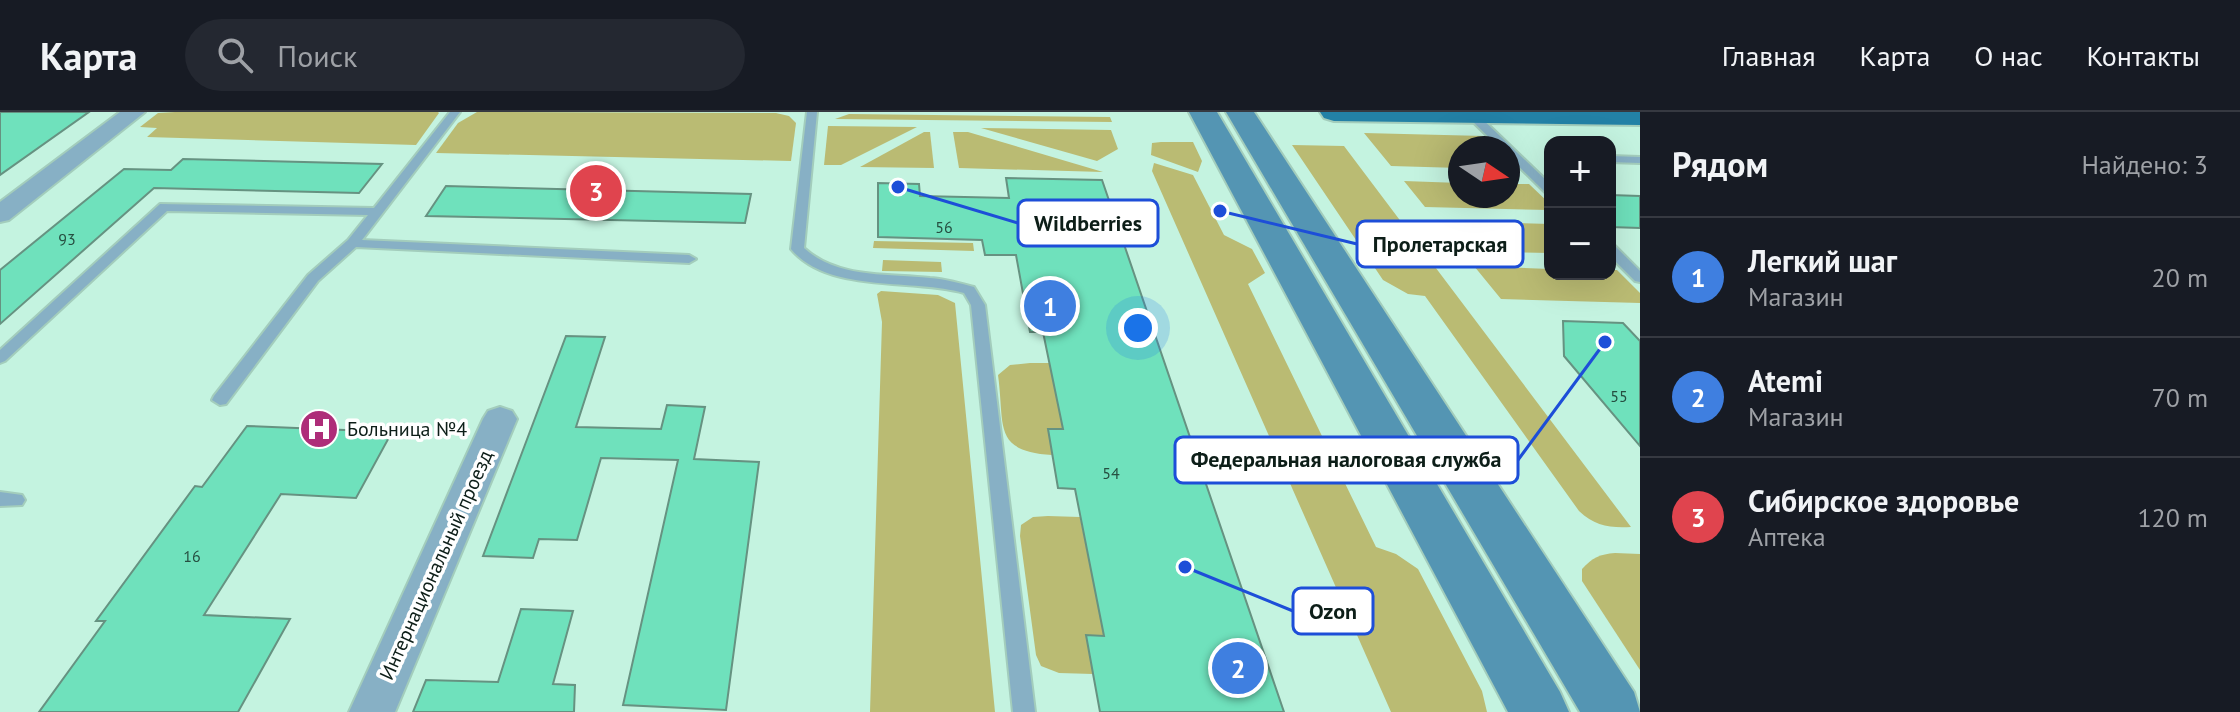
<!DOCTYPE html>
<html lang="ru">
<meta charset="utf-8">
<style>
:root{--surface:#171b24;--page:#242831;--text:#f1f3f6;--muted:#9ea1a6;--line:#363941;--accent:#d39abe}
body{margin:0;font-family:"PT Sans",sans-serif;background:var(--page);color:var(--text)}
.controls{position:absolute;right:24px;top:24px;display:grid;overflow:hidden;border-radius:16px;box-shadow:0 8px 32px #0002}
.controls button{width:72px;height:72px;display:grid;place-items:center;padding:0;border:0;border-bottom:2px solid var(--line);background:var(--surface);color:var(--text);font:40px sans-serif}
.compass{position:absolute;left:1448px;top:24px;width:72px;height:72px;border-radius:50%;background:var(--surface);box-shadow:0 8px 32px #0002;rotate:103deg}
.you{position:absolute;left:1138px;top:216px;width:28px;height:28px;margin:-20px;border:6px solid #fff;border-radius:50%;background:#1a73e8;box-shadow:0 0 0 12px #1a73e833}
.badge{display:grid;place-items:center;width:52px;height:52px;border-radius:50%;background:var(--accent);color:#fff;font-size:26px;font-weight:700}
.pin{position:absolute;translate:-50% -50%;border:4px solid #fff;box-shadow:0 2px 8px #0006}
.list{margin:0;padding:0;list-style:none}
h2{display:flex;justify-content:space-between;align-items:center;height:104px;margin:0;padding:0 32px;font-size:34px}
h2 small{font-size:26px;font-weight:400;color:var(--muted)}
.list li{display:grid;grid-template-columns:52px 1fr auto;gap:24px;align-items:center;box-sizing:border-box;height:120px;padding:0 32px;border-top:2px solid var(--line)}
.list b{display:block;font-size:30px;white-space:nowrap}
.list p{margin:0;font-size:26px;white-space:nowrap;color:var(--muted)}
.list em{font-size:26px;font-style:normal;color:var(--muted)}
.icon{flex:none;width:44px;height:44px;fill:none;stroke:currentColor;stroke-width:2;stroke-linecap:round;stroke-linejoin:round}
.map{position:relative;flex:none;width:1640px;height:600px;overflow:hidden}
header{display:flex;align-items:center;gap:48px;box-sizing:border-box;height:112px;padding:0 40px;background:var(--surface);border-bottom:2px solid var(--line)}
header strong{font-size:38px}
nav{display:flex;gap:44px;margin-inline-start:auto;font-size:28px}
.search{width:560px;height:72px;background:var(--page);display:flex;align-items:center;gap:20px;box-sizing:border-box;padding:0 28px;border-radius:44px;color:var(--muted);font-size:30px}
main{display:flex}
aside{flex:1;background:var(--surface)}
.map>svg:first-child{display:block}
.green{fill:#babb73}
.building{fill:#6fe1bc;stroke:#669281;stroke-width:2}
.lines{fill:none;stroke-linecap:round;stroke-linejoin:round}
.service-casing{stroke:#a3cdbc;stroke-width:4}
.minor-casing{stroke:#a3cdbc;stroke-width:4}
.secondary-casing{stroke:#a3cdbc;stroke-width:4}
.primary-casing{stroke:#a3cdbc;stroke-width:4}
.service{fill:#87b0c5;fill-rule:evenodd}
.minor{fill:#87b0c5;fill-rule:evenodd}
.secondary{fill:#5495b3;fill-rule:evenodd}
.primary{fill:#2381a6;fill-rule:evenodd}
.labels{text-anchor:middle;stroke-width:7;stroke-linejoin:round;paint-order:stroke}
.number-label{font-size:16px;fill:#264f41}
.poi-label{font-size:20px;fill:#0d1e18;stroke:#fff;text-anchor:start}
.street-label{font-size:20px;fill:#0d1e18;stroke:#fff}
.leader{fill:none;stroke:#1d4ed8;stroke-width:3}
.callout-dot{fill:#1d4ed8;stroke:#fff;stroke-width:3}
.callout{fill:#fff;stroke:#1d4ed8;stroke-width:3}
.callout-label{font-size:22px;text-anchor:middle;font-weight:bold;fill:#0d1e18}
</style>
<header>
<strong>Карта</strong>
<div class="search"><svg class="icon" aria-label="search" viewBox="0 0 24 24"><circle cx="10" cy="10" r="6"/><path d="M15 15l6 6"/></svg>Поиск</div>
<nav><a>Главная</a><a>Карта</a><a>О нас</a><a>Контакты</a></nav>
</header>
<main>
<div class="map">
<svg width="1640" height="600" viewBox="0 0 1640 600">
<rect width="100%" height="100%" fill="#c4f3e0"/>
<g class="green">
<polygon points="175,0 438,0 439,1 416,33 147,25 157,16 140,15 158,1"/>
<polygon points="477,0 776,1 789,4 796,11 791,49 436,41 458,11"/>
<polygon points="849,2 1110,5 1112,10 835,7"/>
<polygon points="828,14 917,15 841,53 824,53"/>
<polygon points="981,16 1111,18 1118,37 1097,49"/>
<polygon points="924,20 930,20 934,56 860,55"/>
<polygon points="953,20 968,20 1103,60 959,56"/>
<polygon points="1364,21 1484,24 1497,36 1460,36 1460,56 1391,54"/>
<polygon points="1161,30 1193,30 1202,49 1198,60 1151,43 1152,31"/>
<path d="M1292,33L1344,34L1631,415C1609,416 1595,414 1579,399L1425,184L1408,182L1383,168Z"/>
<polygon points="1154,51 1193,63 1224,123 1252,137 1265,161 1248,172 1376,435 1396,442 1418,457 1482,579 1487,600 1391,600 1152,59"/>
<polygon points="1404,69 1460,71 1460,84 1508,84 1508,72 1529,72 1550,92 1550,98 1425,95"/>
<polygon points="1437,109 1550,112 1550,141 1461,139"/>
<polygon points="874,129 973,131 974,139 873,136"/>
<polygon points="883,148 941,150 942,160 882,159"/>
<polygon points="1474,154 1550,157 1550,162 1610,162 1610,158 1617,158 1640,181 1640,191 1501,187"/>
<polygon points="881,179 938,183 955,191 995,600 870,600 882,210 877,182"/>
<path d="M1030,251H1050L1063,317H1048L1052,343C992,339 1005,314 998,263L1010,253Z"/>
<polygon points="1048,404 1080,405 1104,524 1086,523 1093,562 1059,561 1041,554 1036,543 1020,424 1021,413 1033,405"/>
<path d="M1615,441L1640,442V558L1582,469V457C1592,446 1600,442 1615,441Z"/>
</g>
<g class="building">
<polygon points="0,0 89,0 0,63"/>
<polygon points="183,47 382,52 359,81 154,76 0,212 0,158 124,57 171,58"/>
<polygon points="1006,66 1102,68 1284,600 1100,600 1086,523 1104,524 1075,377 1058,376 1048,317 1063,317 1043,220 1030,220 1016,143 985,143 982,128 878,125 878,71 919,72 920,84 1009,86"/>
<polygon points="446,74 751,82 745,111 426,104"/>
<polygon points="1610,83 1640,84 1640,116 1610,115"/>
<polygon points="1563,209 1623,211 1640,229 1640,334 1564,244"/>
<polygon points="566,224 605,225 576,315 661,317 667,293 705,295 694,347 759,350 726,598 623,593 678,348 601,346 577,428 539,427 533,446 483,444"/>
<polygon points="247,314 392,320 356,386 281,382 204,503 290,507 238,600 39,600 105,509 96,509 195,374 202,375"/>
<polygon points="521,497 573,499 553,572 575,573 574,600 413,600 426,568 498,570"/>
</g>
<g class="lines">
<g class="service-casing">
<g id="service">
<polygon points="450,0 460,0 362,128 689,143 696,147 689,151 356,135 318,169 226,292 220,293 212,288 214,284 308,163 348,128 368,103 167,99 5,249 0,251 0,238 160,92 374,96"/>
<path d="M807,0H817L804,136C838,167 887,161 930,166C945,167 959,171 974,175L985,193L1035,600H1013L971,193L964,181C911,166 829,182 791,137Z"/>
<polygon points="1467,0 1475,0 1550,72 1550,82 1546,81 1508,44 1508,36 1500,36 1467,4"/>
<polygon points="1610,44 1640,45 1640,51 1610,50"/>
<polygon points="1610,133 1615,134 1640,159 1640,170 1635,169 1610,144"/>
<polygon points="0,380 22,383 25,388 22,393 0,394"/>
</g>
</g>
<g class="minor-casing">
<g id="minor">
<polygon points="120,0 145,0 9,108 0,110 0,90"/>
<polygon points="500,295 512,299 517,307 395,600 349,600 483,307 488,299"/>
</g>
</g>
<g class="secondary-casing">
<g id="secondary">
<polygon points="1189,0 1217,0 1560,580 1569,600 1508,600"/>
<polygon points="1226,0 1254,0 1634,580 1640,600 1580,600"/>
</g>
</g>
<g class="primary-casing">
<polygon id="primary" points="1320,0 1640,0 1640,13 1334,9 1324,6"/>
</g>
<use href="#service" class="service"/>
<use href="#minor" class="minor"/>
<use href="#secondary" class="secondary"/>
<use href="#primary" class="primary"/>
</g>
<defs>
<g id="hospital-disc" transform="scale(2)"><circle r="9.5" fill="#ae2d79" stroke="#fff"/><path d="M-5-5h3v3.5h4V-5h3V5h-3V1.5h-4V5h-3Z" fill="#fff"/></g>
</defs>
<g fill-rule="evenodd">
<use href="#hospital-disc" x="319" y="317"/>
</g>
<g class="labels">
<g class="number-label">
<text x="944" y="121">56</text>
<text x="67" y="133">93</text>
<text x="1619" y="290">55</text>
<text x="1111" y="367">54</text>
<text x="192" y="450">16</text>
</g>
<g class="poi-label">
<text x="347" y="324">Больница №4</text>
</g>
<g class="street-label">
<text transform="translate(436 453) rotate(-66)" y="7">Интернациональный проезд</text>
</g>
</g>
<path class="leader" d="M898 75L1018 111M1220 99L1357 132M1605 230L1518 348M1185 455L1293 499"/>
<g class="callout-dot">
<circle cx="898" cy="75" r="8"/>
<circle cx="1220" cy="99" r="8"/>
<circle cx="1605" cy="230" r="8"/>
<circle cx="1185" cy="455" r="8"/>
</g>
<g class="callout">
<rect x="1018" y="88" width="140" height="46" rx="8"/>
<rect x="1357" y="109" width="166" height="46" rx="8"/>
<rect x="1175" y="325" width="343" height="46" rx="8"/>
<rect x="1293" y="476" width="80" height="46" rx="8"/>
</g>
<g class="callout-label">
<text x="1088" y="119">Wildberries</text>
<text x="1440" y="140">Пролетарская</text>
<text x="1346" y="355">Федеральная налоговая служба</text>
<text x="1333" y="507">Ozon</text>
</g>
</svg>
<div class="controls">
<button>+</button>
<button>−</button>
</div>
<svg class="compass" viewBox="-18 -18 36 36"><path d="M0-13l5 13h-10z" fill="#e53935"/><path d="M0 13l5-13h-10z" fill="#9ea1a6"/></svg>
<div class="you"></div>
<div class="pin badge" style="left:1050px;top:194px;background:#3f7fe0">1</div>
<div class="pin badge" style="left:1238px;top:556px;background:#3f7fe0">2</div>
<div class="pin badge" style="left:596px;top:79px;background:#e0444e">3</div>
</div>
<aside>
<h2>Рядом<small>Найдено: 3</small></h2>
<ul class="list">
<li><span class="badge" style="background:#3f7fe0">1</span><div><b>Легкий шаг</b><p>Магазин</p></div><em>20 m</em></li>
<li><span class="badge" style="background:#3f7fe0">2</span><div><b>Atemi</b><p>Магазин</p></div><em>70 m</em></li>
<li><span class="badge" style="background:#e0444e">3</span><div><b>Сибирское здоровье</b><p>Аптека</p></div><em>120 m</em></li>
</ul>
</aside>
</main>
